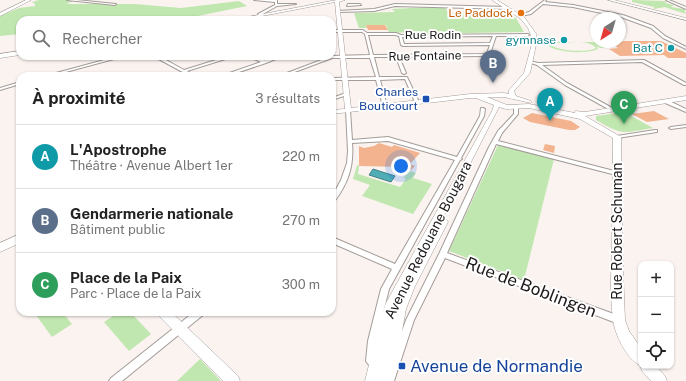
<!DOCTYPE html>
<html lang="fr">
<meta charset="utf-8">
<style>
:root{--surface:#fff;--page:#f2f2f2;--text:#222;--muted:#767676;--line:#e0e0e0;--accent:#cc3c58}
body{margin:0;font-family:"Public Sans",sans-serif;background:var(--page);color:var(--text)}
.controls{position:absolute;right:12px;bottom:12px;display:grid;overflow:hidden;border-radius:8px;box-shadow:0 1px 3px #0004}
.controls button{width:36px;height:36px;display:grid;place-items:center;padding:0;border:0;border-bottom:1px solid var(--line);background:var(--surface);color:var(--text);font:20px sans-serif}
.compass{position:absolute;left:590px;top:12px;width:36px;height:36px;border-radius:50%;background:var(--surface);box-shadow:0 1px 3px #0004;rotate:217deg}
.you{position:absolute;left:401px;top:166px;width:14px;height:14px;margin:-10px;border:3px solid #fff;border-radius:50%;background:#1a73e8;box-shadow:0 0 0 6px #1a73e833}
.badge{display:grid;place-items:center;width:26px;height:26px;border-radius:50%;background:var(--accent);color:#fff;font-size:13px;font-weight:700}
.pin{position:absolute;translate:-50% -33px;filter:drop-shadow(0 1px 2px #0008)}
.pin::after{content:'';position:absolute;top:21px;width:14px;height:12px;background:inherit;clip-path:polygon(0 0,100% 0,50% 100%)}
.list{margin:0;padding:0;list-style:none}
h2{display:flex;justify-content:space-between;align-items:center;height:52px;margin:0;padding:0 16px;font-size:17px}
h2 small{font-size:13px;font-weight:400;color:var(--muted)}
.list li{display:grid;grid-template-columns:26px 1fr auto;gap:12px;align-items:center;box-sizing:border-box;height:64px;padding:0 16px;border-top:1px solid var(--line)}
.list b{display:block;font-size:15px;white-space:nowrap}
.list p{margin:0;font-size:13px;white-space:nowrap;color:var(--muted)}
.list em{font-size:13px;font-style:normal;color:var(--muted)}
.icon{flex:none;width:22px;height:22px;fill:none;stroke:currentColor;stroke-width:2;stroke-linecap:round;stroke-linejoin:round}
.map{position:relative;flex:none;width:686px;height:381px;overflow:hidden}
.search{position:absolute;background:var(--surface);box-shadow:0 1px 3px #0004;left:16px;top:16px;width:320px;height:44px;display:flex;align-items:center;gap:10px;box-sizing:border-box;padding:0 14px;border-radius:12px;color:var(--muted);font-size:15px}
.panel{position:absolute;background:var(--surface);box-shadow:0 1px 3px #0004;left:16px;top:72px;width:320px;height:244px;border-radius:12px}
.map>svg:first-child{display:block}
.green{fill:#c1e7b0;fill-rule:evenodd}
.water{fill:#4fadb5;stroke:#408186}
.building{fill:#f2b38e}
.lines{fill:none;stroke-linecap:round;stroke-linejoin:round}
.street-casing{stroke:#a39c98;stroke-width:2}
.secondary-casing{stroke:#a39c98;stroke-width:1}
.street{fill:#fff;fill-rule:evenodd}
.secondary{fill:#fff;fill-rule:evenodd}
.food-dot{fill:#e8710a;stroke:#fff;stroke-width:1.5}
.culture-dot{fill:#0f9aa8;stroke:#fff;stroke-width:1.5}
.transit-dot{fill:#1a4fb4;stroke:#fff;stroke-width:1.5}
.labels{text-anchor:middle;stroke-width:4;stroke-linejoin:round;paint-order:stroke}
.far-food-label{font-size:12px;fill:#c56008;stroke:#fff;text-anchor:end}
.far-street-label{font-size:12px;fill:#1d1a19;stroke:#fff}
.far-culture-label{font-size:12px;fill:#0d838f;stroke:#fff;text-anchor:end}
.far-transit-label{font-size:12px;fill:#164399;stroke:#fff;text-anchor:end}
.street-label{font-size:14px;fill:#1d1a19;stroke:#fff}
.near-street-label{font-size:17px;fill:#1d1a19;stroke:#fff}
.near-transit-label{font-size:17px;fill:#164399;stroke:#fff;text-anchor:start}
</style>
<div class="map">
<svg width="686" height="381" viewBox="0 0 686 381">
<rect width="100%" height="100%" fill="#fbf3ef"/>
<g class="green">
<polygon points="39,0 85,0 76,0 66,4 135,4 181,8 239,1 247,6 188,18 179,17 154,20 20,20 20,34 0,36 0,16 19,8 35,6 35,4 32,2"/>
<polygon points="632,0 664,1 667,2 665,3 674,5 671,7 684,9 686,14 667,8 665,7 654,9 654,7 632,2"/>
<polygon points="431,7 444,7 450,13 510,13 516,18 524,32 414,34 412,32 389,33 386,25 366,25 367,28 359,28 354,13 395,12 392,9"/>
<path d="M545,42H594L602,43L610,48H600L597,46L598,49C588,54 558,53 549,46V43ZM558,43C569,43 588,39 596,48C588,53 558,51 551,45Z"/>
<path d="M624,112L653,128C623,133 623,136 596,120V116Z"/>
<polygon points="498,145 554,159 524,280 449,251"/>
<polygon points="357,165 359,166 358,174 400,187 406,179 403,178 410,171 416,173 413,178 432,184 413,214 362,196 370,185 353,179"/>
<polygon points="42,312 62,312 72,324 52,337 36,315"/>
<polygon points="119,312 130,312 151,334 129,351 104,322"/>
<polygon points="200,359 221,381 177,381"/>
</g>
<polygon class="water" points="373,169 395,176 391,182 369,175"/>
<g class="building">
<polygon points="366,25 385,25 388,30 368,30"/>
<polygon points="622,41 661,41 686,53 686,58 668,58 664,55 620,56 609,49 618,48 609,42 623,42"/>
<polygon points="654,111 669,119 647,122 632,114"/>
<polygon points="532,113 571,121 580,127 575,130 569,130 530,122 523,118"/>
<polygon points="379,143 392,147 394,145 420,153 410,164 415,166 411,170 403,167 359,166 359,146 364,148 374,146"/>
<polygon points="545,144 555,146 554,153 543,150"/>
</g>
<g class="lines">
<g class="street-casing">
<g id="street">
<polygon points="67,0 76,0 116,4 115,5"/>
<polygon points="254,0 277,0 277,4 296,4 277,6 261,15 261,16 260,17 258,14 275,5 275,2"/>
<polygon points="545,0 546,1 545,2 573,5 623,15 653,26 665,36 686,47 686,49 663,38 651,28 621,17 573,7 543,4 531,14 520,16 519,15 529,12"/>
<polygon points="666,0 669,0 686,7 686,9"/>
<polygon points="348,4 360,4 361,5 347,6"/>
<polygon points="395,4 507,7 508,8 507,9 395,6 374,11 339,12 338,11 374,9"/>
<path d="M255,16L265,19V20C261,20 257,18 254,18C250,19 248,20 245,20Z"/>
<path d="M332,30H363L367,33H396L401,35L528,34L529,35L528,36H496L490,54L484,56L399,57L406,73L404,74L402,73L396,57H374L379,77H407L419,102L417,103L415,102L405,79L380,80L387,106L385,107L383,106L376,80H332V78L376,77L370,58H332L284,76H279L332,56L370,55L365,34L362,32H332ZM368,35H395L399,36L401,45L403,46L490,45L487,53L484,54L373,55ZM493,36L490,43L407,44H404L402,37Z"/>
<polygon points="119,56 125,56 51,76 45,76"/>
<polygon points="153,56 158,56 163,59 174,56 180,56 166,60 184,70 229,56 235,56 187,71 195,76 190,76"/>
<path d="M247,56C253,56 258,59 263,60C269,61 276,56 283,56L266,63L227,76H221L261,62Z"/>
<polygon points="644,60 686,83 686,85 684,85 642,62 542,65 567,83 614,109 614,111 612,111 565,85 537,65 528,62 530,61 538,63"/>
<polygon points="20,82 20,84 0,90 0,88"/>
<polygon points="346,93 347,93 347,95 332,100 332,98"/>
<polygon points="663,100 667,100 686,109 686,112 663,102"/>
<polygon points="514,106 518,107 518,114 502,133 498,141 618,172 619,173 616,175 496,144 447,253 622,317 623,320 622,323 619,324 445,258 414,320 394,381 384,381 406,320 439,254 489,147 498,131 514,114"/>
<path d="M481,108H483L485,109L484,116L461,158L462,159L460,160L389,289L376,341V361L374,364L371,366L368,364L366,361L368,341L381,289L392,269L332,243V237L395,264L455,160L388,141L352,143C354,167 348,183 334,202L332,203V197L341,180L347,163L348,151L346,110L348,109L350,110L352,140L388,137L457,157L480,116Z"/>
<polygon points="686,125 686,127 671,129 669,128 671,127"/>
<polygon points="655,130 657,130 657,132 617,138 615,137 617,136"/>
<polygon points="194,312 204,312 203,315 122,381 109,381 111,378"/>
</g>
</g>
<g class="secondary-casing">
<g id="secondary">
<polygon points="26,0 31,0 0,16 0,13"/>
<path d="M337,0H345L339,2L351,108L470,94L504,93L509,94V90L524,73L533,40L528,28L521,19L492,0H497L524,17L537,35L536,36L537,40L530,73L514,91L516,96L531,101V103L504,97H487L507,105L529,104L575,113V111L585,112L686,96V100L585,116L621,137L623,271L625,320L629,331L641,348V366H656L665,376L667,381H651L642,371L640,365C627,360 614,333 613,319C610,296 611,272 612,249C612,212 613,175 613,138L580,119L529,108L506,109L499,107L442,219L447,220L448,222L415,286L406,309L393,381H365L380,320L386,303L492,111L494,105L476,98H470L332,114V110L345,109L335,2L241,20H232Z"/>
<polygon points="608,0 614,0 686,18 686,20"/>
<polygon points="20,51 20,55 0,58 0,54"/>
<polygon points="20,234 20,243 0,252 0,243"/>
<polygon points="157,312 171,312 238,376 240,381 223,381 159,316"/>
</g>
</g>
<use href="#street" class="street"/>
<use href="#secondary" class="secondary"/>
</g>
<circle class="food-dot" cx="521" cy="13" r="4"/>
<g class="culture-dot">
<circle cx="564" cy="40" r="4"/>
<circle cx="671" cy="48" r="4"/>
</g>
<g class="transit-dot">
<rect x="422" y="95" width="8" height="8" rx="2"/>
<rect x="398" y="362" width="8" height="8" rx="2"/>
</g>
<g class="labels">
<g class="far-food-label">
<text x="513" y="17">Le Paddock</text>
</g>
<g class="far-street-label">
<text x="433" y="39">Rue Rodin</text>
<text transform="translate(425 56) rotate(-1)" y="4">Rue Fontaine</text>
</g>
<g class="far-culture-label">
<text x="556" y="44">gymnase</text>
<text x="663" y="52">Bat C</text>
</g>
<g class="far-transit-label">
<text x="418" y="96">Charles<tspan x="418" dy="14">Bouticourt</tspan></text>
</g>
<g class="street-label">
<text transform="translate(617 231) rotate(-90)" y="5">Rue Robert Schuman</text>
<text transform="translate(428 240) rotate(-63)" y="5">Avenue Redouane Bougara</text>
</g>
<g class="near-street-label">
<text transform="translate(531 287) rotate(21)" y="6">Rue de Boblingen</text>
</g>
<g class="near-transit-label">
<text x="410" y="372">Avenue de Normandie</text>
</g>
</g>
</svg>
<div class="controls">
<button>+</button>
<button>−</button>
<button><svg class="icon" aria-label="locate" viewBox="0 0 24 24"><circle cx="12" cy="12" r="6"/><path d="M12 2v4M12 18v4M2 12h4M18 12h4"/></svg></button>
</div>
<svg class="compass" viewBox="-18 -18 36 36"><path d="M0-13l5 13h-10z" fill="#e53935"/><path d="M0 13l5-13h-10z" fill="#767676"/></svg>
<div class="you"></div>
<div class="pin badge" style="left:550px;top:121px;background:#0f9aa8">A</div>
<div class="pin badge" style="left:493px;top:83px;background:#5c6f8a">B</div>
<div class="pin badge" style="left:624px;top:124px;background:#2e9e5b">C</div>
<div class="search"><svg class="icon" aria-label="search" viewBox="0 0 24 24"><circle cx="10" cy="10" r="6"/><path d="M15 15l6 6"/></svg>Rechercher</div>
<section class="panel">
<h2>À proximité<small>3 résultats</small></h2>
<ul class="list">
<li><span class="badge" style="background:#0f9aa8">A</span><div><b>L'Apostrophe</b><p>Théâtre · Avenue Albert 1er</p></div><em>220 m</em></li>
<li><span class="badge" style="background:#5c6f8a">B</span><div><b>Gendarmerie nationale</b><p>Bâtiment public</p></div><em>270 m</em></li>
<li><span class="badge" style="background:#2e9e5b">C</span><div><b>Place de la Paix</b><p>Parc · Place de la Paix</p></div><em>300 m</em></li>
</ul>
</section>
</div>
